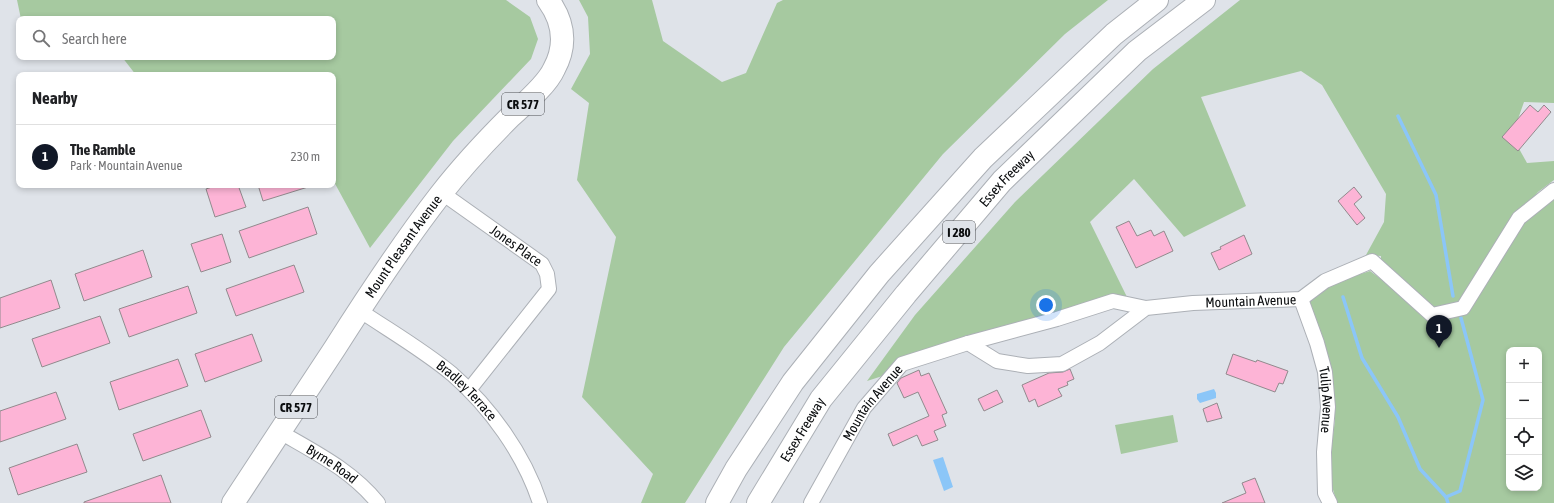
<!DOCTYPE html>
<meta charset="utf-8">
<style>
:root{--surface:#fff;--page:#f2f2f2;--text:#202124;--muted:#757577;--line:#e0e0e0;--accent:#111827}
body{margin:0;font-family:"Asap Condensed",sans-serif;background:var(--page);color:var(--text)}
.controls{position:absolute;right:12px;bottom:12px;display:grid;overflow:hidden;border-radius:8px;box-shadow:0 2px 6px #0003}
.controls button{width:36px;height:36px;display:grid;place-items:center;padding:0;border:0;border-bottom:1px solid var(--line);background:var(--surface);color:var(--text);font:20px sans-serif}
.you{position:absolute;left:1046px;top:305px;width:14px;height:14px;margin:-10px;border:3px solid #fff;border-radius:50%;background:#1a73e8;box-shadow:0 0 0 6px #1a73e833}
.badge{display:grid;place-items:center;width:26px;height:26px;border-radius:50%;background:var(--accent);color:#fff;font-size:13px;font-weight:700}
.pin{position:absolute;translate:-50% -33px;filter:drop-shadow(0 1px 2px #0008)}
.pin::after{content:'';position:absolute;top:21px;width:14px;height:12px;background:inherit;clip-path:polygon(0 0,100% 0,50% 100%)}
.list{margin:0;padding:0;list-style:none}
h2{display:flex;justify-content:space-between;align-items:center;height:52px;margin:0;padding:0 16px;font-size:17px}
h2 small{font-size:13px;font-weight:400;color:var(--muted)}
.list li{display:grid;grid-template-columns:26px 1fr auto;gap:12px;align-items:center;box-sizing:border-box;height:64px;padding:0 16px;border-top:1px solid var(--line)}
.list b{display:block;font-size:15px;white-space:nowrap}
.list p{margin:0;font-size:13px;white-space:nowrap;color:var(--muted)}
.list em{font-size:13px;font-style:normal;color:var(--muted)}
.icon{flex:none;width:22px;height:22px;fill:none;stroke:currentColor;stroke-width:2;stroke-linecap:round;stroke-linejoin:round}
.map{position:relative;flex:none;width:1554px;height:503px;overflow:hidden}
.search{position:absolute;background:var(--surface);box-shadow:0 2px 6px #0003;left:16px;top:16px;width:320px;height:44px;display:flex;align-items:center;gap:10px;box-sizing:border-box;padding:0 14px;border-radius:8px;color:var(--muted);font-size:15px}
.panel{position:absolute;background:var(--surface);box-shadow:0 2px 6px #0003;left:16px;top:72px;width:320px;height:116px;border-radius:8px}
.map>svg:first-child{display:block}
.green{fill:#a6c9a0;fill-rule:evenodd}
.water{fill:#8bc6f8}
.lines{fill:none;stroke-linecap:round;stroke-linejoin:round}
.stream{stroke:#8bc6f8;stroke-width:3.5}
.building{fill:#fdb4d6;stroke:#918a8d}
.minor-casing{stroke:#acb0b6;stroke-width:16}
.primary-casing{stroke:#acb0b6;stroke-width:24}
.motorway-casing{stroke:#acb0b6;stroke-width:24}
.minor{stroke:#fff;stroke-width:14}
.primary{stroke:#fff;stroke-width:22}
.motorway{stroke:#fff;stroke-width:22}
.labels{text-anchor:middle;stroke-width:4;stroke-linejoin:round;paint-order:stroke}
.shield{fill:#dfe3e9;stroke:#4a4c50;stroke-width:1}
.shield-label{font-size:13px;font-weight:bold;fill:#0a0c0e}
.street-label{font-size:14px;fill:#0a0c0e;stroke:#dfe3e9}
</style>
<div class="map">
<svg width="1554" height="503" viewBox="0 0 1554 503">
<rect width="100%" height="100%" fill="#dfe3e9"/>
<g class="green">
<polygon points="17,0 506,0 530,17 538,39 531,59 453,141 370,248 333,180 333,75 136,75 122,57 333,57 333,19 21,19"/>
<polygon points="579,0 652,0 663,41 722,82 746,73 777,3 783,0 1108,0 1065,34 943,154 784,347 685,503 641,503 653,474 582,397 616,237 577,180 589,103 571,89 590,54 588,17"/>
<polygon points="1240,0 1554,0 1554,103 1524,102 1512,136 1527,163 1554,161 1554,180 1538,192 1534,197 1538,200 1460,303 1432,311 1381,261 1381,256 1366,255 1384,222 1386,194 1322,85 1301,71 1201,97 1246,206 1184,237 1134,179 1090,222 1127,297 867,381 915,315 1015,202 1153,69"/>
<path d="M1554,197V503H1337L1328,473L1335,420L1323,346L1309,303L1310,300L1329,284L1370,271L1435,319L1466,312L1523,224ZM1509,350H1539V488H1509Z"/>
<polygon points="1173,415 1178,442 1121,454 1115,425"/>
</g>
<g class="water">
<polygon points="1214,389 1216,393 1216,398 1200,403 1197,399 1197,394"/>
<polygon points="943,457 953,487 944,491 933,460"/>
</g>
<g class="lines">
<g class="stream">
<polyline points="1398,116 1436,195 1453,296"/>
<polyline points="1343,297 1362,358 1398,417 1420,469 1446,497 1448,503"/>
<polyline points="1446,497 1460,491 1483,400 1461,318"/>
</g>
</g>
<g class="building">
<polygon points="1530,105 1538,112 1544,105 1551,112 1518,151 1502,137"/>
<polygon points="218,185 238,185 246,207 215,217 206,189"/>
<polygon points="258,185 307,185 308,187 263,201"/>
<polygon points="1354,187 1362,197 1354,204 1365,218 1357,225 1338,201"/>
<polygon points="308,207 317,234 249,258 239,231"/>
<polygon points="1129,221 1137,236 1151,230 1154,236 1164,231 1173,251 1136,268 1116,227"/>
<polygon points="222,234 231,262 201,272 191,244"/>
<polygon points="1244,235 1252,254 1219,270 1211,253 1221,249 1220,247"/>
<polygon points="143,250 152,277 84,301 75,274"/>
<polygon points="294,265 304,292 236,316 226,289"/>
<polygon points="51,280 60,308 0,328 0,298"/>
<polygon points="188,286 197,313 129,337 119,309"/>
<polygon points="100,316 110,343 42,367 32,339"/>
<polygon points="252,334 262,361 205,382 195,354"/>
<polygon points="1233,354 1256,362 1257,360 1288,371 1283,384 1279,383 1275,392 1226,374"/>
<polygon points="178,359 188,386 119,410 110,382"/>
<polygon points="1070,369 1074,379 1067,382 1068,385 1058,389 1062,396 1038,407 1035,399 1029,402 1022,385 1049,373 1063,372"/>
<polygon points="919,370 921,376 929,373 947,413 942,415 946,426 934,431 938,440 922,446 917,435 893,446 888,434 929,416 918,392 904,398 897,383 901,378"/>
<polygon points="997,390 1003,402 984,411 978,399"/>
<polygon points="56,392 66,419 0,442 0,411"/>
<polygon points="1217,403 1222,418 1207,422 1203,409"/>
<polygon points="201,410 211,437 143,461 133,434"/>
<polygon points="77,444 87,472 18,495 9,468"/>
<polygon points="161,475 171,503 84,503 84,502"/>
<polygon points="1255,478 1265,503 1222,503 1246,493 1242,483"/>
</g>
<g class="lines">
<g class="minor-casing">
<g id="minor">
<path id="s1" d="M442,193L542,264L547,274L549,289L469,390"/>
<path id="s2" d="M1301,299L1317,343L1325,372L1328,407L1324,452L1325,493L1330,503"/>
<path id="s3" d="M359,310C390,331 423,350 452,374C490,407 524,454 540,503"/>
<polyline points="968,343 1057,319 1113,301 1146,308"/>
<path id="s4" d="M280,432C316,453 351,470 378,503"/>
<path id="s5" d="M811,503L864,408L902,364L968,343L997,361L1028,366L1062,364L1100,343L1146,308L1193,303L1301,299L1325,281L1372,261L1432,315L1463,308L1519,218L1554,190"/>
</g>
</g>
<g class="primary-casing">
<g id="primary">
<path id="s6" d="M233,503C267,451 301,399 335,348C368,296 402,244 440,195C461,168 486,141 510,117C523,105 547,85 554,69C567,45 564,22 548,0"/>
</g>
</g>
<g class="motorway-casing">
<g id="motorway">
<polyline points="717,503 736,469 793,382 879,274 983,158 1114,34 1157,0"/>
<path id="s7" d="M758,503L821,399L906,294L1002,181L1137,51L1204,0"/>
</g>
</g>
<use href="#minor" class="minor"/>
<use href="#primary" class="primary"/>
<use href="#motorway" class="motorway"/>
</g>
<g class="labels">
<g class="shield">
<rect x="502" y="93" width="42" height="22" rx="3"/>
<rect x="943" y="221" width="32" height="22" rx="3"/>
<rect x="275" y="396" width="42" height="22" rx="3"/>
</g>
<g class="shield-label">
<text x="523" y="109">CR 577</text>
<text x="959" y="237">I 280</text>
<text x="296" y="412">CR 577</text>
</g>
<g class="street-label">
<text dy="5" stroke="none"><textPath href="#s7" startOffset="410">Essex Freeway</textPath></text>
<text dy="5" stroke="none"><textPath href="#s6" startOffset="308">Mount Pleasant Avenue</textPath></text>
<text dy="5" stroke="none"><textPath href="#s1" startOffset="91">Jones Place</textPath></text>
<text dy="5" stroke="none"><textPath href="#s5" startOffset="542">Mountain Avenue</textPath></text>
<text dy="5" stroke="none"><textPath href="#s3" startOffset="135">Bradley Terrace</textPath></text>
<text dy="5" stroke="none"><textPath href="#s2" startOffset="105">Tulip Avenue</textPath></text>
<text dy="5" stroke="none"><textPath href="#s5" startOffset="118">Mountain Avenue</textPath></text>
<text dy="5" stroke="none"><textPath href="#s7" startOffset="86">Essex Freeway</textPath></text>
<text dy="5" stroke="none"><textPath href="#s4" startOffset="61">Byrne Road</textPath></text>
</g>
</g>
</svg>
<div class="controls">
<button>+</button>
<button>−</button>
<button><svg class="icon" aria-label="locate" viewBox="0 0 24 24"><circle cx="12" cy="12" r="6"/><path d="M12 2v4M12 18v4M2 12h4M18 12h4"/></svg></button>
<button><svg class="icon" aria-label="layers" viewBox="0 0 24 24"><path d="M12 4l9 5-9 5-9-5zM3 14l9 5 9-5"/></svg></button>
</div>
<div class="you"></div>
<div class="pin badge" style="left:1439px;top:348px">1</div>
<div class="search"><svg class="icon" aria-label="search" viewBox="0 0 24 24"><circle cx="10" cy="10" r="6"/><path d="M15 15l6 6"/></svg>Search here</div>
<section class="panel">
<h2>Nearby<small></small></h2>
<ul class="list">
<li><span class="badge">1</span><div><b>The Ramble</b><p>Park · Mountain Avenue</p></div><em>230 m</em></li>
</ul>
</section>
</div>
